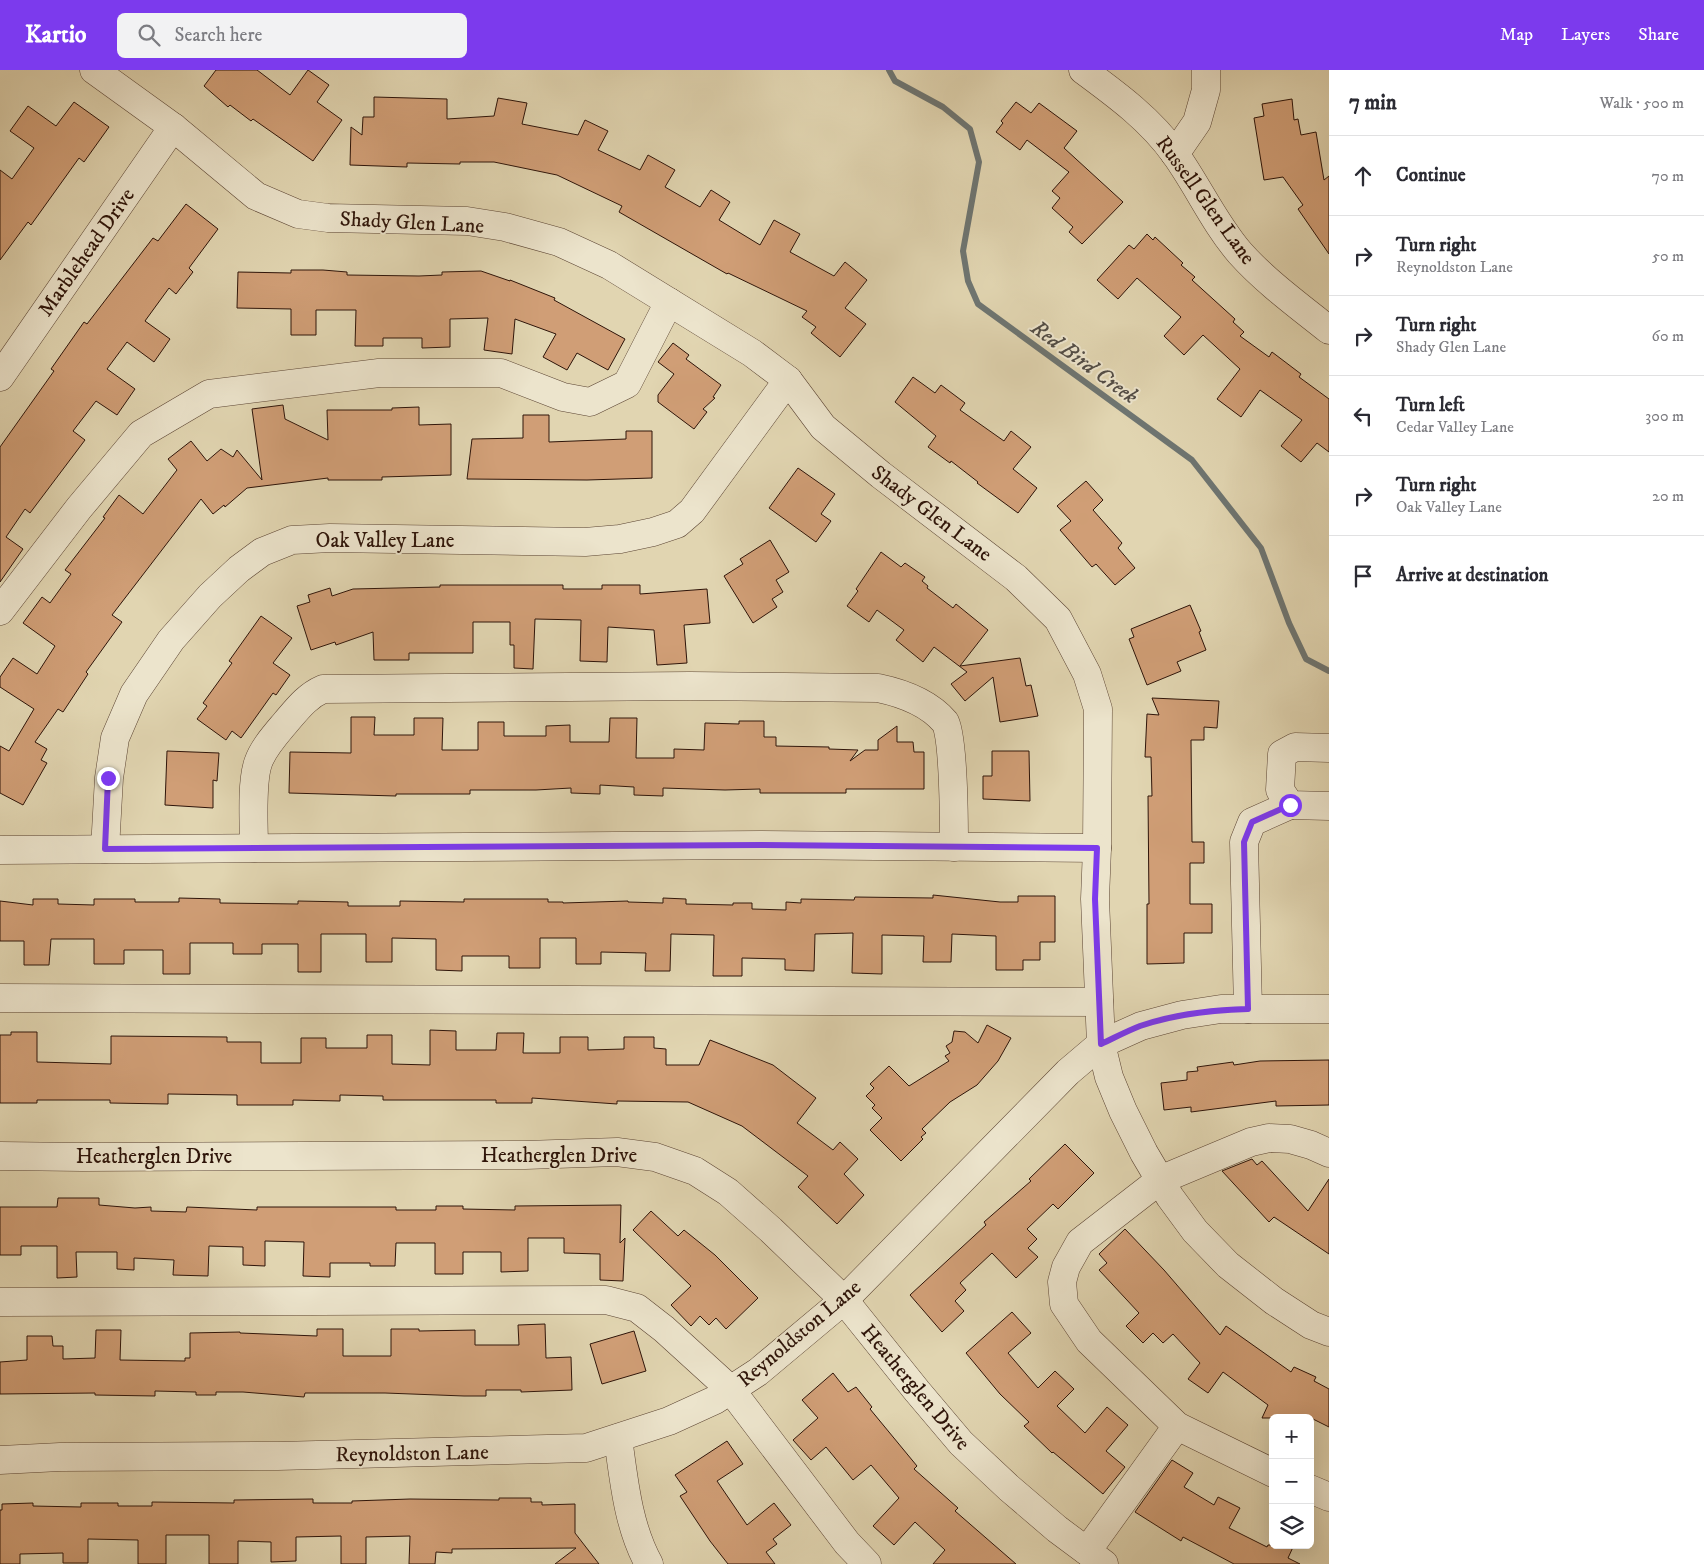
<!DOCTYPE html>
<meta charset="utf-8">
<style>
:root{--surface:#fff;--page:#f2f2f3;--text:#2b2b33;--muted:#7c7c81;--line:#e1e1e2;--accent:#7c3aed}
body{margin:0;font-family:"IM FELL DW Pica",serif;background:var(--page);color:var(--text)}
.controls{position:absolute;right:15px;bottom:15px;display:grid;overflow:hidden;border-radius:8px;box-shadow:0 5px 20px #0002}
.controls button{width:45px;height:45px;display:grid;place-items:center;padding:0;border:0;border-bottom:1px solid var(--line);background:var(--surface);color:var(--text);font:25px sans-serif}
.stop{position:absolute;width:15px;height:15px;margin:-11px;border:4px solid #7c3aed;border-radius:50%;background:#fff}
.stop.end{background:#7c3aed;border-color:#fff;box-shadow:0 1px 5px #0008}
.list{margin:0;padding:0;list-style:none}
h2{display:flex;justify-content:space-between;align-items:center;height:65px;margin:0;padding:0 20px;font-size:21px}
h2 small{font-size:16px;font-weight:400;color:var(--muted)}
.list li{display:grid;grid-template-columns:32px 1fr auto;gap:15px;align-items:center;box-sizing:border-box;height:80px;padding:0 20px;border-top:1px solid var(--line)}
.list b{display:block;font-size:19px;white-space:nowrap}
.list p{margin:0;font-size:16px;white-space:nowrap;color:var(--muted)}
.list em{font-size:16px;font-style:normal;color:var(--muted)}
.icon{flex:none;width:28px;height:28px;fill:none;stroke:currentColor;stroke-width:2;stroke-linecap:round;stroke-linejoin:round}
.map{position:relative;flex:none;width:1329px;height:1494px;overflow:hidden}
header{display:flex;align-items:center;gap:30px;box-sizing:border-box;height:70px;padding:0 25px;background:var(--accent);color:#fff}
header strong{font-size:24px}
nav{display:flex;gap:28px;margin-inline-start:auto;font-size:18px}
.search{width:350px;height:45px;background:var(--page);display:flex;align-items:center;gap:12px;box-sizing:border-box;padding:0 18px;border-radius:8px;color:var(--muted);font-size:19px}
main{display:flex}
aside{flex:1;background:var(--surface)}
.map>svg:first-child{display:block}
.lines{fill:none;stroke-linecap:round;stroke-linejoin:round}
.stream{stroke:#6e7571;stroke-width:6}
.building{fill:#d09e76;stroke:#2e1409}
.minor-casing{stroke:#5b4433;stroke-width:29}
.minor{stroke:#ece4cc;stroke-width:28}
.route{stroke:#7c3aed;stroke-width:6}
.labels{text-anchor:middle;stroke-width:4;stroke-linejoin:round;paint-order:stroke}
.street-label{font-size:21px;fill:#2e1409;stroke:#ece4cc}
.water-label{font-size:22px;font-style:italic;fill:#534d46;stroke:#ece4cc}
</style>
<header>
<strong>Kartio</strong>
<div class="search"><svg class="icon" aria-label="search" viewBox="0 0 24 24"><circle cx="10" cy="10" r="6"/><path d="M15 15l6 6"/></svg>Search here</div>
<nav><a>Map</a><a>Layers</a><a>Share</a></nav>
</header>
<main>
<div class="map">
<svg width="1329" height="1494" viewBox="0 0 1329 1494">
<rect width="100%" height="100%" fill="#e1d5b1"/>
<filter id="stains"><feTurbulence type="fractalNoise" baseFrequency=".004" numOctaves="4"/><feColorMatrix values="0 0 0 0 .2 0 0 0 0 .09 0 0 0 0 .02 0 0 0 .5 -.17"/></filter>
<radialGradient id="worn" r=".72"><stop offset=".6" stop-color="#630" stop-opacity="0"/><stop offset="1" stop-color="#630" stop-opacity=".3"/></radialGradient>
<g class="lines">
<polyline class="stream" points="889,0 895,11 943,37 970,59 979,92 963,181 968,211 978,234 1192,390 1261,478 1289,553 1306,589 1329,601"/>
</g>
<g class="building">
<polygon points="216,0 257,0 290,25 308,0 329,15 317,32 342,50 313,91 253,49 251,51 230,35 228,37 204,16"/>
<polygon points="374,27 447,29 447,49 494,46 498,28 527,33 522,54 578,65 585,50 608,61 598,80 640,100 648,85 675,100 665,117 700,137 711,120 730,132 719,150 760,175 774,150 800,164 790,182 834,206 845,192 867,210 845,238 866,254 840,287 811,263 816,257 802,247 807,241 728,203 727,204 619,142 622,136 557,105 494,92 460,92 460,94 407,93 407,97 350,95 351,57 362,65 363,47 374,47"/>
<polygon points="1292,29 1294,50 1298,49 1301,65 1316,62 1324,110 1329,106 1329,184 1298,139 1303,135 1283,107 1264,110 1254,48 1264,46 1262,34"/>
<polygon points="74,32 109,57 84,92 79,88 31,155 28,152 0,190 0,100 12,109 34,78 10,61 28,36 56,56"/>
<polygon points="1016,32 1031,43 1039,33 1077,61 1064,78 1123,132 1082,174 1069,162 1073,157 1052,138 1060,128 1052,121 1069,102 1027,70 1020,80 996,62 1003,53 1001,51"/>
<polygon points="186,134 218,159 189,198 193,202 176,224 169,218 145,251 170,269 154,292 127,272 107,299 135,319 117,345 96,331 73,361 85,370 30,443 25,439 6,467 23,479 0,512 0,377 54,301 51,299 84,252 87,254 153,168 158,171"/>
<polygon points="1147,164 1153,170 1155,167 1183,193 1181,195 1195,207 1192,210 1235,249 1233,252 1244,262 1240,266 1269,287 1272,282 1301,304 1299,307 1329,329 1329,382 1317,373 1301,392 1281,376 1302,350 1260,320 1241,347 1217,329 1240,299 1203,265 1184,285 1164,266 1181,247 1137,208 1118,229 1097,210 1129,175 1134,179"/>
<polygon points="291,200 323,200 347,202 347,205 419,206 442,205 442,202 481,201 510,211 510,210 555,228 554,230 625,269 608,300 577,283 567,300 543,287 556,264 515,249 512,284 484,280 488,248 450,249 450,277 422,278 422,268 383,268 383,276 355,276 356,240 316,240 316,265 291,265 291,239 237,238 238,202 291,203"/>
<polygon points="673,273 689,285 686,289 721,315 713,327 715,328 703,339 707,342 694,359 658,332 658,325 674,304 658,292"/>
<polygon points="913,307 935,323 941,315 965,333 960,340 1004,371 1011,361 1031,377 1013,399 1037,418 1018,443 977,413 978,412 951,391 950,393 928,377 936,366 895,332"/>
<polygon points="283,335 285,349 328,370 327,340 392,340 392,338 419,337 419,355 451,354 451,405 382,407 382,410 328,410 328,408 247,418 225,437 224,435 213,444 201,429 112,545 122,552 86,602 88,604 63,642 58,639 35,672 47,679 41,690 47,693 23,735 0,723 0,676 9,681 34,639 0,617 0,607 13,588 37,604 55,576 23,553 42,527 50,533 71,504 65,500 105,448 103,447 119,425 143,444 177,400 168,389 191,371 207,391 221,379 233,387 237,380 262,410 252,339"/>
<polygon points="523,345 549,345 549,372 626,369 626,361 652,361 652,408 587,410 467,409 472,369 523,368"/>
<polygon points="798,398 835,424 821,444 831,451 816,472 769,438"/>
<polygon points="1086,411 1103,430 1093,440 1122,473 1118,478 1135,498 1115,515 1096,494 1092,497 1060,460 1071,451 1057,436"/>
<polygon points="770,470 789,502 776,510 783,522 772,529 777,537 753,553 724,506 743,494 740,489"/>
<polygon points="881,482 901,497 905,493 925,507 922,511 928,516 927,518 953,538 956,534 988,560 960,596 1020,588 1026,616 1031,615 1038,646 1000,652 993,607 965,631 951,614 967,602 934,577 923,592 896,570 904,560 877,540 869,552 847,536 858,521 856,519"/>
<polygon points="440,515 563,515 563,519 602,519 602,515 640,515 640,524 707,519 710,553 684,555 687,593 657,595 654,560 608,557 607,592 580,591 581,550 535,549 533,599 514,598 514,575 510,575 510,552 473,552 473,583 409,583 409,590 374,590 373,562 336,575 335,572 311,580 297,536 310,532 308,525 330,518 332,526 353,519 440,517"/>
<polygon points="1190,535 1201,561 1199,562 1206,580 1177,592 1181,601 1147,615 1129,569 1134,567 1131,559"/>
<polygon points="261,546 292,568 273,593 290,605 276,625 273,623 241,668 232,661 226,670 197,649 207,636 203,633 232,593 229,591"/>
<polygon points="1152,628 1219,631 1217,658 1204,657 1204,670 1191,670 1192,772 1204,772 1204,793 1190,793 1190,834 1212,834 1212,863 1184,863 1184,893 1147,894 1147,834 1149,834 1148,726 1152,726 1151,687 1145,687 1147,644 1159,645"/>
<polygon points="351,647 375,647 374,665 414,665 414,648 443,648 442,680 478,680 478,652 504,652 504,666 546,666 546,656 570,655 570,672 609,672 610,648 637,648 636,688 674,688 674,679 704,680 705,653 739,654 739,651 764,651 764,667 776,667 776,676 829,677 829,679 858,680 850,691 865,680 878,680 878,670 897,656 897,672 913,672 914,682 924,682 924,719 846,719 846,723 760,723 760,719 725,720 663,718 663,726 634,725 634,717 600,715 600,724 571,723 571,718 536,720 470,720 470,724 396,724 396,726 289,723 290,682 351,683"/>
<polygon points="167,681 219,683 217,711 213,710 213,738 165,735"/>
<polygon points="992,681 1029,681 1030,731 983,729 983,706 992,706"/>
<polygon points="933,825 1000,832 1018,832 1018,826 1055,826 1055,872 1040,872 1040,890 1023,890 1023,900 996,900 996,866 952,864 951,892 923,892 924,866 882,865 882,904 852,903 853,863 815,864 814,901 785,900 785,889 742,888 742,906 713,906 714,865 671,864 670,901 645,901 646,883 601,882 601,894 576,894 576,868 540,868 540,898 509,898 509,886 462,886 462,901 436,900 436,869 392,868 392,892 366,892 366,864 321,864 321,902 298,902 298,874 262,874 262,884 233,884 233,873 190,873 190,904 163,904 163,880 124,880 124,894 94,894 94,869 51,869 49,895 24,895 24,871 0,871 0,831 33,835 33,829 58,829 58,834 94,835 94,829 135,829 135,832 179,832 179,828 220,829 220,833 298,834 298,831 348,832 348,836 400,836 400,831 464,832 464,829 548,829 548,832 563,832 563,833 628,831 628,832 663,833 663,828 686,829 686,834 733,835 733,833 752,833 752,839 786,840 786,832 801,833 801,829 854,830 855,827 933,828"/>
<polygon points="987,955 1011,968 998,991 977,1015 950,1032 922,1059 926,1063 921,1067 923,1069 901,1091 870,1060 882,1048 872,1038 875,1035 866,1026 874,1018 870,1014 889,996 909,1016 949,991 945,986 950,983 946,976 952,972 954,961 965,962 978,973"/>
<polygon points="430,960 456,961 456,980 496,980 497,963 524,963 523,983 560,983 560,967 588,967 588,980 624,979 624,967 654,967 654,978 666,979 666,995 699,995 710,970 773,995 816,1028 797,1053 833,1080 840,1072 858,1089 844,1104 864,1125 837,1154 798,1117 808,1106 742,1056 688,1032 617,1031 617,1034 532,1028 532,1033 496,1033 496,1030 383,1030 383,1026 340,1025 340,1031 293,1030 293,1035 237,1035 237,1025 168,1024 168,1034 110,1033 110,1030 37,1030 37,1033 0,1033 0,965 11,965 11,962 37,962 37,992 111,994 111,966 227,967 227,972 261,972 261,993 301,993 301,968 326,968 326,978 367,978 367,965 392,965 392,994 430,995"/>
<polygon points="1329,990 1329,1035 1276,1036 1276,1031 1191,1042 1191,1037 1164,1040 1161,1013 1187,1010 1187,1002 1198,1001 1197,997 1233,992 1234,995 1260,991"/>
<polygon points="1065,1074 1094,1103 1058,1139 1053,1134 1027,1159 1037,1169 1028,1178 1038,1187 1016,1208 992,1183 960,1213 966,1220 955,1231 964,1241 942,1262 910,1225 986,1155 984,1152 1031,1111 1029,1109"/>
<polygon points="1252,1089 1257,1095 1262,1091 1308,1141 1329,1109 1329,1184 1274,1147 1269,1152 1222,1101"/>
<polygon points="58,1128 99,1128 99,1135 135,1138 151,1137 151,1141 186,1142 187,1137 257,1140 257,1137 396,1137 396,1140 436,1140 436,1136 463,1136 463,1139 515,1140 515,1136 621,1135 620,1173 625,1168 623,1211 600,1210 600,1184 564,1183 564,1168 528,1168 528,1201 501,1202 501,1182 463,1182 463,1204 435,1204 435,1173 396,1173 395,1196 370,1196 370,1193 330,1193 330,1207 303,1206 304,1172 265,1171 265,1196 243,1195 243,1177 209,1176 208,1206 173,1205 174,1190 134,1188 134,1200 117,1199 117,1182 76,1182 77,1207 57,1208 57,1176 21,1176 21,1185 0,1185 0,1137 57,1137"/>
<polygon points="651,1141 678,1166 684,1160 715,1185 758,1228 726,1259 716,1248 709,1255 700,1246 691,1256 671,1235 691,1216 633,1160"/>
<polygon points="1125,1159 1164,1200 1220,1265 1226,1256 1291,1302 1294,1297 1316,1307 1314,1311 1329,1319 1329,1357 1311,1348 1262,1348 1268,1335 1223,1302 1208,1323 1188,1309 1200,1293 1173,1264 1163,1273 1153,1263 1143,1273 1126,1256 1139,1243 1099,1200 1107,1193 1099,1184"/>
<polygon points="1012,1242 1031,1263 1008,1283 1038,1318 1055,1301 1074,1319 1057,1336 1085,1363 1107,1337 1128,1355 1106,1381 1125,1397 1103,1424 1053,1382 1052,1383 1024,1356 1029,1352 1000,1324 966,1283"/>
<polygon points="545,1254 546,1288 571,1287 572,1320 521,1322 521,1320 486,1320 486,1326 464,1326 385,1323 305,1323 304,1327 243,1322 216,1322 216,1325 196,1325 196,1322 155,1321 155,1326 95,1325 95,1323 0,1324 0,1292 27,1290 27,1266 52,1266 53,1276 63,1276 63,1289 95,1288 96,1260 121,1260 120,1290 185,1291 185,1288 190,1288 190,1263 240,1262 240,1263 317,1266 317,1259 343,1259 343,1286 391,1286 391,1259 419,1259 419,1261 475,1260 475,1275 519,1275 518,1255"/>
<polygon points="634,1261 646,1301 602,1314 590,1274"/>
<polygon points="833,1303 848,1322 856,1317 872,1337 870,1339 917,1396 914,1399 958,1438 955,1441 1016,1494 933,1494 945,1480 915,1452 894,1475 873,1456 899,1428 871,1395 853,1410 826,1377 811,1390 793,1370 818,1348 802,1330"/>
<polygon points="727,1371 743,1394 717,1411 747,1455 774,1433 791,1455 773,1469 777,1474 766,1482 775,1494 728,1494 710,1471 680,1426 687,1422 675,1405"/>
<polygon points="1172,1390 1193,1403 1184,1417 1214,1435 1218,1427 1240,1438 1229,1458 1267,1477 1268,1475 1294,1475 1288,1488 1300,1494 1234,1494 1183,1467 1181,1471 1135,1442"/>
<polygon points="499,1428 531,1428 531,1432 542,1432 542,1435 575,1434 575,1463 599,1494 555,1494 576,1478 452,1479 452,1483 436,1482 435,1494 409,1494 410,1466 366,1467 366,1494 341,1494 341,1466 296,1467 296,1491 271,1492 271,1472 238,1471 238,1494 209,1494 209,1465 166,1465 166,1494 138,1494 138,1470 88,1469 88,1493 63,1493 63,1483 20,1484 20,1494 0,1494 0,1440 2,1440 2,1434 33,1433 33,1436 81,1437 81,1433 118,1433 118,1436 152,1436 152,1432 234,1433 234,1430 313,1429 313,1433 352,1433 352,1431 410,1429 499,1430"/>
</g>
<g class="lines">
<g class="minor-casing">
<g id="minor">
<polyline points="94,0 173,57 256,126 298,144 328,148 467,151 505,157 559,172 609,195 752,283 788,310 823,357 881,405 1016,508 1058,549 1087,604 1098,639 1097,778 1095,829 1101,974 1109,1007 1123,1041 1144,1083 1170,1127 1195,1161 1228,1195 1274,1231 1311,1255 1329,1262"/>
<path d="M1083,0C1117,25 1151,50 1175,84C1198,116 1214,153 1240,183C1266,212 1299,236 1329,260"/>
<polyline points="1175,84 1197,52 1206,20 1206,0"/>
<polyline points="0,307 173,57"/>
<polyline points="0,541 79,438 141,364 209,324 379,303 501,303 563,327 590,332 627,314 669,232"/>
<polyline points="1329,678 1295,677 1282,684 1280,720 1290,735 1329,736"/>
<path d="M254,778C254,755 251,714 258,693C263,678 276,664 286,652C298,638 307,626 323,619L690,616L878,618C902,623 928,632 945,652C954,664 954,756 954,777"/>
<polyline points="105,779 109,708 115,668 134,624 171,570 210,526 239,499 262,482 292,470 330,468 585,472 620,469 653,462 677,454 692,441 788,310"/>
<polyline points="0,780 760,775 1097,778"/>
<polyline points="0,928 1099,932"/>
<polyline points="1248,939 1244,772 1252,752 1290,735"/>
<polyline points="0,1086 82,1087 525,1085 617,1082 655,1087 695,1101 728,1122 771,1160 844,1230 917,1321 961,1373 1009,1418 1057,1459 1104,1494"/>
<polyline points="0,1232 606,1230 637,1238 664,1259 731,1320 847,1473 867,1494"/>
<path d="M618,1368C624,1411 628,1456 649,1494"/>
<polyline points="0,1390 60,1387 278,1386 586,1378 669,1351 715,1330 758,1302 844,1230 1068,1002 1101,974 1141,956 1182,945 1221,939 1329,939"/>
<polyline points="1273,1403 1177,1356 1089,1271 1064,1234 1062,1212 1066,1197 1080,1172 1160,1110 1251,1072 1269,1068 1290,1069 1311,1075 1329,1083"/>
<polyline points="1310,1419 1329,1427"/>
<polyline points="1087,1481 1177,1356"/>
</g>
</g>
<use href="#minor" class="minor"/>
</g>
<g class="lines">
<path class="route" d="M108,708L105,779L760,775L1097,778L1095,829L1101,974C1114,968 1127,961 1140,956C1175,944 1212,940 1248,939L1244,772L1252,752L1290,735"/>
</g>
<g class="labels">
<g class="street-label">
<text transform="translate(1206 130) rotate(54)" y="7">Russell Glen Lane</text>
<text transform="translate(412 152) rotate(3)" y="7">Shady Glen Lane</text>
<text transform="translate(86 182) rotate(-55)" y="7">Marblehead Drive</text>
<text transform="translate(932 443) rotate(37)" y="7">Shady Glen Lane</text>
<text x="385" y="477">Oak Valley Lane</text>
<text x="559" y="1092">Heatherglen Drive</text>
<text x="154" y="1093">Heatherglen Drive</text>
<text transform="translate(799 1263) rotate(-40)" y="7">Reynoldston Lane</text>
<text transform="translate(916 1317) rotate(50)" y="7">Heatherglen Drive</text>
<text transform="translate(412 1383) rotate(-1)" y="7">Reynoldston Lane</text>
</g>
<g class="water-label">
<text transform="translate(1085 291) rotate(36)" y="8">Red Bird Creek</text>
</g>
</g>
<rect width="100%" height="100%" filter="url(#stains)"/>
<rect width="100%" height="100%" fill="url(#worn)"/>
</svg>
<div class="controls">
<button>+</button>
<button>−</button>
<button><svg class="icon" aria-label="layers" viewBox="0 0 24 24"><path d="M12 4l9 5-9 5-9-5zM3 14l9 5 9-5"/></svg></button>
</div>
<div class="stop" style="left:1290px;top:735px"></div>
<div class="stop end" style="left:108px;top:708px"></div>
</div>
<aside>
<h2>7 min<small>Walk · 500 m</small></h2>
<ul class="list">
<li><svg class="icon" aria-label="ahead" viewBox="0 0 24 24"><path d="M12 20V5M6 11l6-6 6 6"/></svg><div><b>Continue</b></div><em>70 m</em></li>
<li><svg class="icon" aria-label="right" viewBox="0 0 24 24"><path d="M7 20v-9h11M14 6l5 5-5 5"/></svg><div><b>Turn right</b><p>Reynoldston Lane</p></div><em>50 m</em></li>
<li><svg class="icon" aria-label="right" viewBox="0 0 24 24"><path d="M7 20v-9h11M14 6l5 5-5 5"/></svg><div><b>Turn right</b><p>Shady Glen Lane</p></div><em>60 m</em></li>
<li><svg class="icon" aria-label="left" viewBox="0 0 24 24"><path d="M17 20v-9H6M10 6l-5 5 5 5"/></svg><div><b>Turn left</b><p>Cedar Valley Lane</p></div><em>300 m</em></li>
<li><svg class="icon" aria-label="right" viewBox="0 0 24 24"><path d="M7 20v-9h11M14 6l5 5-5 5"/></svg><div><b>Turn right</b><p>Oak Valley Lane</p></div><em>20 m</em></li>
<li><svg class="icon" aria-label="arrive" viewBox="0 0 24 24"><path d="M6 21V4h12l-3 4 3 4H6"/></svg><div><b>Arrive at destination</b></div></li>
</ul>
</aside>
</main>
